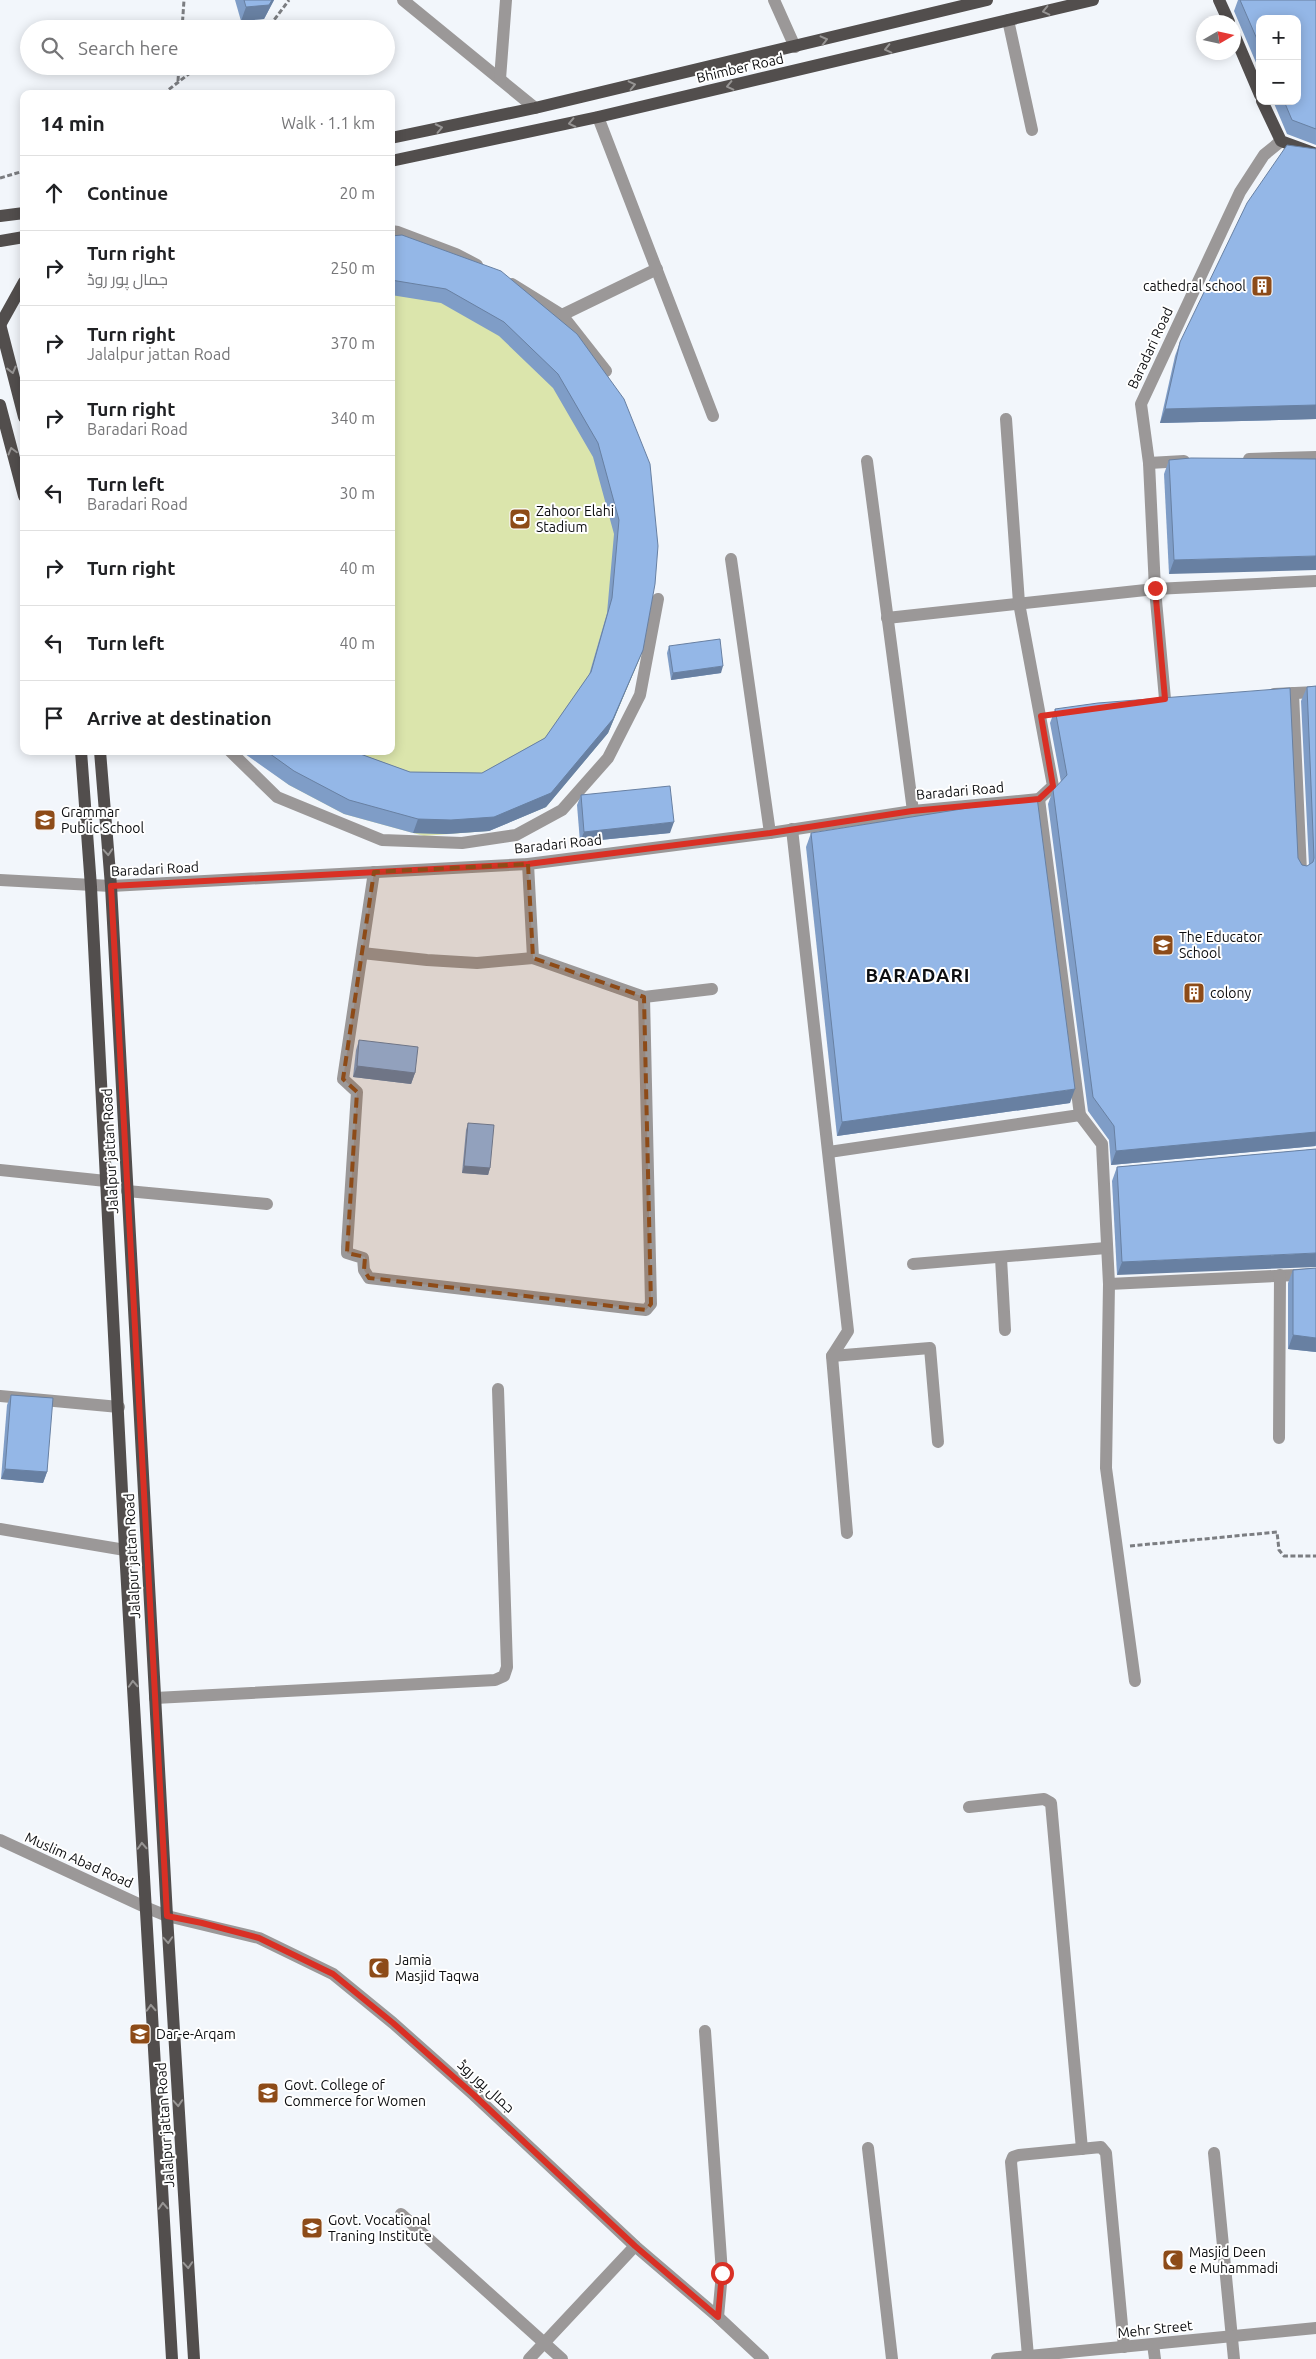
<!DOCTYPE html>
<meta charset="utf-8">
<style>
:root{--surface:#fff;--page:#f2f2f2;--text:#202124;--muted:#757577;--line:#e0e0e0}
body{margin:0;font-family:Ubuntu,Cairo,sans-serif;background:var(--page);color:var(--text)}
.controls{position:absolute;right:15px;top:15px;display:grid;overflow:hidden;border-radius:10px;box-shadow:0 2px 12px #0003}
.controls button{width:45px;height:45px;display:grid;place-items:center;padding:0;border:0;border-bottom:1px solid var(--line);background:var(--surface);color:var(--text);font:25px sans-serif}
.compass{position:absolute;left:1196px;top:15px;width:45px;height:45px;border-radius:50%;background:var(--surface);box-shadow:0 2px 12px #0003;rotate:81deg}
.stop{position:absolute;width:15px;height:15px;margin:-11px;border:4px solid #d93025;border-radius:50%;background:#fff}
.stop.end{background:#d93025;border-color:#fff;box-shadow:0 1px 5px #0008}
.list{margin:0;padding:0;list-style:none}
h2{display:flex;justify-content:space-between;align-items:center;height:65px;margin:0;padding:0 20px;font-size:21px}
h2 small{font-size:16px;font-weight:400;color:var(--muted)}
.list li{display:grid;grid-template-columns:32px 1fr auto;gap:15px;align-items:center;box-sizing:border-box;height:75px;padding:0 20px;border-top:1px solid var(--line)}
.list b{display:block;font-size:19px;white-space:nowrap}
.list p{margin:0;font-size:16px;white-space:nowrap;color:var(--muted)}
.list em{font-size:16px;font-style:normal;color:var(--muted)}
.icon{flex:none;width:28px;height:28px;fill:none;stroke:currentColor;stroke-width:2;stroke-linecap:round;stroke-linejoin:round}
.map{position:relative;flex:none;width:1316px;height:2359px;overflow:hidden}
.search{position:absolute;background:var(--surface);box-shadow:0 2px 12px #0003;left:20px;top:20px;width:375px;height:55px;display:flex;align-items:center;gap:12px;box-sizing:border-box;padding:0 18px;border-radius:28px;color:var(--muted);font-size:19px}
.panel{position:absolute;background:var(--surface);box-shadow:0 2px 12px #0003;left:20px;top:90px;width:375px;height:665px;border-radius:10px}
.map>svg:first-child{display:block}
.green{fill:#dbe5ac}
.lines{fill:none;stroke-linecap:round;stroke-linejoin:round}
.path{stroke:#7b7d81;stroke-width:3;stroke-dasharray:5 2.5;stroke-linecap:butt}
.minor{stroke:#9b9898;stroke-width:12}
.major{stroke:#524e4d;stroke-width:12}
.wall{fill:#7f9dc7}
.shaded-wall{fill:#6880a2}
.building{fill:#94b7e7;stroke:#6880a2}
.oneway{stroke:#979594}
.route{stroke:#d93025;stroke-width:6}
.marked{fill:#8d4b18;fill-opacity:0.2;stroke:#8d4b18;stroke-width:4;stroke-dasharray:10 6;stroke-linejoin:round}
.labels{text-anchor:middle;stroke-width:4;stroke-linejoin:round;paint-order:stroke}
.street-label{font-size:14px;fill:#0d0e10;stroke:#fff}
.poi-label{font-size:14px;fill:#0d0e10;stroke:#fff;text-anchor:start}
.district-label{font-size:19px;font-weight:bold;letter-spacing:1px;fill:#0d0e10;stroke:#fff}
</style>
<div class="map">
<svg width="1316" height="2359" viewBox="0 0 1316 2359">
<rect width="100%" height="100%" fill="#f2f6fb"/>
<polygon class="green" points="391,250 572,349 646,644 608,733 546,807 488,831 424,836 344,814 289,785 243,751 391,751"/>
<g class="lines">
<g class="path">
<polyline points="182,29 184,0"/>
<polyline points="263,29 271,24 289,0"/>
<polyline points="178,81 179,66"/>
<polyline points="163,94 199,66"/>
<polyline points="0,178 24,171"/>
<polyline points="1130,1546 1277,1532 1279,1550 1284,1556 1316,1556"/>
</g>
<g class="minor">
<polyline points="403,0 535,108"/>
<polyline points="774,0 795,47"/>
<polyline points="1008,20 1032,130"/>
<polyline points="500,79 506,0"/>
<polyline points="598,117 713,416"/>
<polyline points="391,231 398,232 456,254 477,265"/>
<polyline points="512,284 562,315 606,371"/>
<polyline points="562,315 657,269"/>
<polyline points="1249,459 1316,457"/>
<polyline points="867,461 913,811"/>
<polyline points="1149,463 1184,461"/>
<polyline points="731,559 770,833"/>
<polyline points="887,618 1155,589 1316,581"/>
<polyline points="1293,693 1301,872"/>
<polyline points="1274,694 1316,692"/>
<polyline points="1165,699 1155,589 1149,463 1141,404 1240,192 1264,155 1281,141"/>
<polyline points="230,751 277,797 382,840 462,843 516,835 562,810 608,758 640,695 658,599"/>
<polyline points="1039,799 1080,1115 1102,1144 1109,1284 1106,1468 1135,1681"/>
<polyline points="792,829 848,1331 832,1356 847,1533"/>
<polyline points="528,864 533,958 644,997 712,989"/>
<polyline points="374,872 343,1079 357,1092 347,1247 347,1253 363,1258 364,1270 369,1278 636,1309 646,1310 651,1304 644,997"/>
<polyline points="0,880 111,886 528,864 770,833 913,811 1039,799 1053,786 1019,603 1006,419"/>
<polyline points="362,953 427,960 477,963 533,958"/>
<polyline points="829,1152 1080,1115"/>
<polyline points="0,1170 106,1181"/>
<polyline points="127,1191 267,1204"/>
<polyline points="1001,1258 1005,1330"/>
<polyline points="913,1264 1106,1248"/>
<polyline points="1109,1284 1316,1274"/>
<polyline points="832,1356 930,1348 938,1442"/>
<polyline points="0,1396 119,1407"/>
<polyline points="1279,1438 1280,1275"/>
<polyline points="0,1529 125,1550"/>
<polyline points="155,1698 495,1680 504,1676 507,1667 498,1389"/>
<polyline points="969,1807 1044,1799 1051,1803 1082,2149"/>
<polyline points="0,1840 145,1907 167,1916 259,1938 333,1974 393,2023 474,2095 635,2246 718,2317 763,2359"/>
<polyline points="705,2031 722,2273 718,2317"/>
<polyline points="868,2148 892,2359"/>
<polyline points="1214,2153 1234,2359"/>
<polyline points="401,2214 562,2359"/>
<polyline points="1153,2344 1155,2359"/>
<polyline points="1028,2356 1011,2162 1013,2157 1019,2155 1101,2147 1106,2153 1124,2347"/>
<polyline points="529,2359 635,2246"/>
<polyline points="997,2359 1316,2328"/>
</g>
<g class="major">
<polyline points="1219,0 1229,22"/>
<polyline points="1234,34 1260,95"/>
<polyline points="1262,101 1281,141 1316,154"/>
<polyline points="391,138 535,108 987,0"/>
<polyline points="391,161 598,117 1093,0"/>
<polyline points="0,216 24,213"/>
<polyline points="0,241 24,237"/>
<polyline points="0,324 24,417"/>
<polyline points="0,325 24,282"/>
<polyline points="0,405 24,496"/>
<polyline points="81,751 91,887 125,1550 172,2359"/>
<polyline points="100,751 111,886 167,1916 194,2359"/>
</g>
</g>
<g class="wall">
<polygon points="235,0 274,0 264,19 241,21"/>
<polygon points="1238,0 1316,0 1316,145 1287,134 1273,101 1297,101 1260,19 1260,72 1234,11"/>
<polygon points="1316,149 1316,419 1160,423 1175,356 1180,342"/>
<polygon points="391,236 624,399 643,650 637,664 608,733 546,807 489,831 446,834 413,833 344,814 289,785 245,754 243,751 352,751 410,772 482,773 545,738 589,675 607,613 614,534 593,457 553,388 499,336 441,303 391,295"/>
<polygon points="1316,459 1169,574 1164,474 1169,460"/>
<polygon points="669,646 721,673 671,680 667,653"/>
<polygon points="1316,686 1316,1146 1111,1165 1109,1140 1088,1111 1048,804 1053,790 1061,782 1050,723 1055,709 1298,858 1302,865 1307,866 1309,865 1301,701 1307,687"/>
<polygon points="581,795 670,833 580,842 577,805"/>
<polygon points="811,833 1070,1103 837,1136 806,847"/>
<polygon points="359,1040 415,1073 411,1084 353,1077 356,1050"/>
<polygon points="468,1123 490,1168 488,1175 462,1173 466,1130"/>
<polygon points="1316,1149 1117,1275 1112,1181 1117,1167"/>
<polygon points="1316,1268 1316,1352 1288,1349 1288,1283 1293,1270"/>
<polygon points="11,1395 47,1472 43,1483 1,1479 7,1405"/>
</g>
<g class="shaded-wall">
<polygon points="272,0 274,0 264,19 241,21 246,7"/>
<polygon points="1316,405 1316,419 1160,423 1165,409"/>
<polygon points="1316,556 1316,570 1169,574 1174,560"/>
<polygon points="643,650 637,664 608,733 546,807 489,831 446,834 413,833 418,819 494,817"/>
<polygon points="723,666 721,673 671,680 673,673"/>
<polygon points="674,822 670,833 580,842 584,832"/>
<polygon points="357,1066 415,1073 411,1084 353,1077"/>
<polygon points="1075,1089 1070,1103 837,1136 842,1122"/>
<polygon points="1316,1132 1316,1144 1315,1146 1111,1165 1116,1151"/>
<polygon points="464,1166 490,1168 488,1175 462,1173"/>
<polygon points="1316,1253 1316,1267 1117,1275 1122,1262"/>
<polygon points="1293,1335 1316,1338 1316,1352 1288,1349"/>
<polygon points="5,1469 47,1472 43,1483 1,1479"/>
</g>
<g class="building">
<polygon points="244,0 272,0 269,5 246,7"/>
<polygon points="1240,0 1316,0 1316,129 1292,120 1284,101 1297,101 1297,19 1260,19 1260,46"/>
<polygon points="1287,145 1316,149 1316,405 1165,409 1180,342 1247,203"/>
<polygon points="402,235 501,271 577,334 624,399 650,464 658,546 655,584 643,650 613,719 551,793 494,817 451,820 418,819 349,800 294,771 266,751 352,751 410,772 482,773 545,738 591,672 612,598 619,520 598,443 558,374 504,322 446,289 391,280 391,236"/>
<polygon points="1191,458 1316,459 1316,556 1174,560 1169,460"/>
<polygon points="720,639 723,666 673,673 669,646"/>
<polygon points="1316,686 1316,1132 1116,1151 1114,1126 1093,1097 1053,790 1067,775 1055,709 1098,703 1290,688 1298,858 1302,865 1307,866 1313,862 1314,858 1307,687"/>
<polygon points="670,786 674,822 584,832 581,795"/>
<polygon points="1037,797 1075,1089 842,1122 811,833"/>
<polygon points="359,1040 418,1047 415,1073 357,1066"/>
<polygon points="468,1123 494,1125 490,1168 464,1166"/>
<polygon points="1316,1149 1316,1253 1122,1262 1117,1167"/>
<polygon points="1316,1268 1316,1338 1293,1335 1293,1270"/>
<polygon points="11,1395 53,1398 47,1472 5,1469"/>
</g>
<defs><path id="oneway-chevron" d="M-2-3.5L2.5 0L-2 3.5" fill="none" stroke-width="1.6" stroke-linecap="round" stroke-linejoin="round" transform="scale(1.25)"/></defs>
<g class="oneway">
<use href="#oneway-chevron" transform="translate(1046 11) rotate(167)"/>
<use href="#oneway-chevron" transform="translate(824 40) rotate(-14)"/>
<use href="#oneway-chevron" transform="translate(888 49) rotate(167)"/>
<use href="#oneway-chevron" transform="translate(632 85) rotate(-13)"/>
<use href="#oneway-chevron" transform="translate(730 86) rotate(167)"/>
<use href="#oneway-chevron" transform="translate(572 123) rotate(168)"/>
<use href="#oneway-chevron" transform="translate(439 128) rotate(-12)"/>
<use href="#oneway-chevron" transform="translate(12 370) rotate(76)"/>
<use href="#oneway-chevron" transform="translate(12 451) rotate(-105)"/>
<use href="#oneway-chevron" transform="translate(108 852) rotate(86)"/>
<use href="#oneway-chevron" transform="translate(133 1684) rotate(-93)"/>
<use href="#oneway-chevron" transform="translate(142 1846) rotate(-93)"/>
<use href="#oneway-chevron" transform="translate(168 1940) rotate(86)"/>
<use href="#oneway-chevron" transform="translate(151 2008) rotate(-93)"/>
<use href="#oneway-chevron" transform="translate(178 2103) rotate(86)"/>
<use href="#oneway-chevron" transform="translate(163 2206) rotate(-93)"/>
<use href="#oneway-chevron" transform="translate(188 2265) rotate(86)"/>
</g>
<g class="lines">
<polyline class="route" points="722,2273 718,2317 635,2246 474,2095 393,2023 333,1974 259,1938 202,1923 167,1916 111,886 528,864 770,833 912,811 1039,799 1053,786 1041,716 1165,699 1155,588"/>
</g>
<path class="marked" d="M528,864L533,958L644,997L651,1304L646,1310L369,1278L364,1270L365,1257L347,1253L357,1092L343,1079L374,872Z"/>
<defs>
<g id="building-square" transform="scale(1.125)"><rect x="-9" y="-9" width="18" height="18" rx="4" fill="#8d4b18" stroke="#fff"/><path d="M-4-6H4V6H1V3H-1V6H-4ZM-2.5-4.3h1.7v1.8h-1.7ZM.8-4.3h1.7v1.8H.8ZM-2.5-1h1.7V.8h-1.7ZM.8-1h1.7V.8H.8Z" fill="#fff"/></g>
<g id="stadium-square" transform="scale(1.125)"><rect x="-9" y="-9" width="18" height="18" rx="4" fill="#8d4b18" stroke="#fff"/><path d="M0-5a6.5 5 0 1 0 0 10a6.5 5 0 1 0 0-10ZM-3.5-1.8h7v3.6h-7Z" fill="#fff"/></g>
<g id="school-square" transform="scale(1.125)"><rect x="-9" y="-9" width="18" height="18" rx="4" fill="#8d4b18" stroke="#fff"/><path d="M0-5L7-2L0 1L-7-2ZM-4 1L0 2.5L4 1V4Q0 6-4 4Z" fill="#fff"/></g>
<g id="mosque-square" transform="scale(1.125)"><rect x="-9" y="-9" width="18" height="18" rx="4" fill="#8d4b18" stroke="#fff"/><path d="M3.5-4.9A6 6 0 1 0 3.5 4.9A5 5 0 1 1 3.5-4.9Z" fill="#fff"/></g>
<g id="university-square" transform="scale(1.125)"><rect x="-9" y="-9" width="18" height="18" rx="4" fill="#8d4b18" stroke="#fff"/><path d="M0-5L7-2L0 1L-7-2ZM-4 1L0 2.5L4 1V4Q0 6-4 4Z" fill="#fff"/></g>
</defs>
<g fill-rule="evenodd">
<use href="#building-square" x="1262" y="286"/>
<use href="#stadium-square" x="520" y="519"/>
<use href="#school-square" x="45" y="820"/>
<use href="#school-square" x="1163" y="945"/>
<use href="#building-square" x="1194" y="993"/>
<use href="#mosque-square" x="379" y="1968"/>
<use href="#school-square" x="140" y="2034"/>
<use href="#university-square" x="268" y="2093"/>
<use href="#university-square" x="312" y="2228"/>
<use href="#mosque-square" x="1173" y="2260"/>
</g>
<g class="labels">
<g class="street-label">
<text transform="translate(740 68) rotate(-13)" y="5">Bhimber Road</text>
<text transform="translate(1150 348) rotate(-65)" y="5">Baradari Road</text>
<text transform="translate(960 791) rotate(-5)" y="5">Baradari Road</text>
<text transform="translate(558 844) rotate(-6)" y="5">Baradari Road</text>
<text transform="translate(155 869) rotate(-3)" y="5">Baradari Road</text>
<text transform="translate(110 1151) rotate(-93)" y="5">Jalalpur jattan Road</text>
<text transform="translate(132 1556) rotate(-93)" y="5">Jalalpur jattan Road</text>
<text transform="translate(79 1860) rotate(24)" y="5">Muslim Abad Road</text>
<text transform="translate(486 2086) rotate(42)" y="5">جمال پور روڈ</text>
<text transform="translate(165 2125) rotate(-94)" y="5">Jalalpur jattan Road</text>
<text transform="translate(1155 2329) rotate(-6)" y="5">Mehr Street</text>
</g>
<g class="poi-label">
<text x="1246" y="291" text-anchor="end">cathedral school</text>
<text x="536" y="516">Zahoor Elahi<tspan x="536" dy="16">Stadium</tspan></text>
<text x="61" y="817">Grammar<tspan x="61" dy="16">Public School</tspan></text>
<text x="1179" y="942">The Educator<tspan x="1179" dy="16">School</tspan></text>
<text x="1210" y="998">colony</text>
<text x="395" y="1965">Jamia<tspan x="395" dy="16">Masjid Taqwa</tspan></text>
<text x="156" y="2039">Dar-e-Arqam</text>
<text x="284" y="2090">Govt. College of<tspan x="284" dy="16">Commerce for Women</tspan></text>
<text x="328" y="2225">Govt. Vocational<tspan x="328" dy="16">Traning Institute</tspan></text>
<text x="1189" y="2257">Masjid Deen<tspan x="1189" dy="16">e Muhammadi</tspan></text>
</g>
<g class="district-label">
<text x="918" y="982">BARADARI</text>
</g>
</g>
</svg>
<div class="controls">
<button>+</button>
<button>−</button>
</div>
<svg class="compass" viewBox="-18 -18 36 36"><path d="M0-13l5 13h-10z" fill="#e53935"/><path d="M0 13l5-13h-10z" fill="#757577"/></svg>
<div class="stop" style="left:722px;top:2273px"></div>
<div class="stop end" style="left:1155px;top:588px"></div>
<div class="search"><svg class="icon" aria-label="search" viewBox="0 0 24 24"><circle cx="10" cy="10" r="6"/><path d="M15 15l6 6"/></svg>Search here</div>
<section class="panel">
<h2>14 min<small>Walk · 1.1 km</small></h2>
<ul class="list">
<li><svg class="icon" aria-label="ahead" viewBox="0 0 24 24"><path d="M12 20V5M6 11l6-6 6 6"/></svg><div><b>Continue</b></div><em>20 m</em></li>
<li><svg class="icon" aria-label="right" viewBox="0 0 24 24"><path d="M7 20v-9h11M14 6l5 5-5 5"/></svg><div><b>Turn right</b><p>جمال پور روڈ</p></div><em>250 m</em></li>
<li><svg class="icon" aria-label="right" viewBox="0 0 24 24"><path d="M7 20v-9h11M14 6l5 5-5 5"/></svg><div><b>Turn right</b><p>Jalalpur jattan Road</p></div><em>370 m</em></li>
<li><svg class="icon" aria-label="right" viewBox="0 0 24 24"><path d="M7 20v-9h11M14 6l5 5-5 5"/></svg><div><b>Turn right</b><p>Baradari Road</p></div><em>340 m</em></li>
<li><svg class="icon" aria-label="left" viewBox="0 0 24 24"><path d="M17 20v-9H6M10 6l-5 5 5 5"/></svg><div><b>Turn left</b><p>Baradari Road</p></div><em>30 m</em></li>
<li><svg class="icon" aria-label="right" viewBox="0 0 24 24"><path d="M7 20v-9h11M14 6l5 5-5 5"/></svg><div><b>Turn right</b></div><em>40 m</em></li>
<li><svg class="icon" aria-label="left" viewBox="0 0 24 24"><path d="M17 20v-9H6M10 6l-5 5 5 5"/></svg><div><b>Turn left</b></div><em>40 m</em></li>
<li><svg class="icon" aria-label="arrive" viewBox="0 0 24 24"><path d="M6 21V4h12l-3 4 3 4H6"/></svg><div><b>Arrive at destination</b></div></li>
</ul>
</section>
</div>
